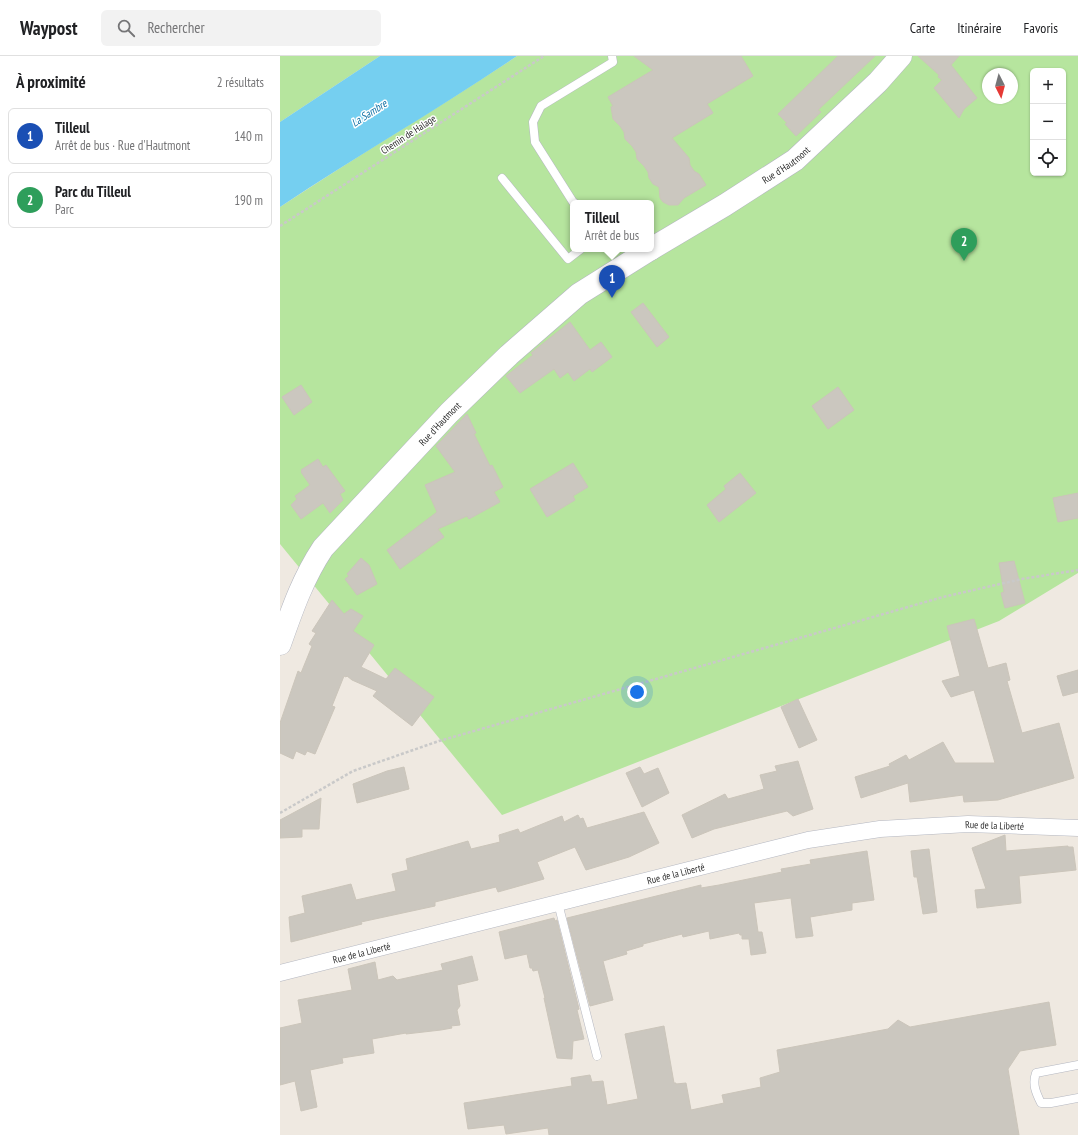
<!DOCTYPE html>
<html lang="fr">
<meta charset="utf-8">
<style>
:root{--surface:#fff;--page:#f2f2f2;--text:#202124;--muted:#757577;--line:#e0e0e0;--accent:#7c3aed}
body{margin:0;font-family:"PT Sans Narrow",sans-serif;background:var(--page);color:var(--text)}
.controls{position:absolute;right:12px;top:12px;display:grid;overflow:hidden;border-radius:6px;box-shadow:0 1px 3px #0004}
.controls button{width:36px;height:36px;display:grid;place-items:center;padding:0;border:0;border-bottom:1px solid var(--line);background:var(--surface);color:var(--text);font:20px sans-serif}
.compass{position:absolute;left:702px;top:12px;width:36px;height:36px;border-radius:50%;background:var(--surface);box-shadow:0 1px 3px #0004;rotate:174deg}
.you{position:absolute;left:357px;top:636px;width:14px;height:14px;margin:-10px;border:3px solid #fff;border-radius:50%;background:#1a73e8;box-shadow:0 0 0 6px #1a73e833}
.badge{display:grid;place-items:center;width:26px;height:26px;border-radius:50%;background:var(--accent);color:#fff;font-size:13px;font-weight:700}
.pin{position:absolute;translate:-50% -33px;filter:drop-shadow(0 1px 2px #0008)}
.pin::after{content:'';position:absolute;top:21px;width:14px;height:12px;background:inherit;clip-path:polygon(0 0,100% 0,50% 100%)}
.popup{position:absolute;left:290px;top:144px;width:84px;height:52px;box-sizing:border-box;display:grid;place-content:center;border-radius:6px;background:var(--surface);filter:drop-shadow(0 1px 3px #0005);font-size:13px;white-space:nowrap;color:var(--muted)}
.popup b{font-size:15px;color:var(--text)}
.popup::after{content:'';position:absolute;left:50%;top:100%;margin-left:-8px;border:8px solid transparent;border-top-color:var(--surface)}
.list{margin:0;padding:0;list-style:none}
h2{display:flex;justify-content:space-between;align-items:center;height:52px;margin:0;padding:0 16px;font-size:17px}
h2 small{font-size:13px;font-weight:400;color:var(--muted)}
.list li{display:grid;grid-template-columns:26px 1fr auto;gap:12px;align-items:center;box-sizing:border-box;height:56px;margin:0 8px 8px;padding:0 8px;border:1px solid var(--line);border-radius:6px}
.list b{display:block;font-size:15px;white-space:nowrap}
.list p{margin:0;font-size:13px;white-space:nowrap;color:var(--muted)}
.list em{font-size:13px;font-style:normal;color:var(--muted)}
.icon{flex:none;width:22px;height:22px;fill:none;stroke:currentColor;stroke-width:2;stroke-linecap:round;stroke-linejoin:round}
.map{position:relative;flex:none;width:798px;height:1079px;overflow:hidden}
header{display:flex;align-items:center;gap:24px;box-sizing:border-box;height:56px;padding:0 20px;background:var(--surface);border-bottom:1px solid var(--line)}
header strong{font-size:19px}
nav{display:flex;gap:22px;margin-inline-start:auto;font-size:14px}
.search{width:280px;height:36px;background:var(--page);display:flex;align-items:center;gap:10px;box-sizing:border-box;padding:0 14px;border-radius:6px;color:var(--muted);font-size:15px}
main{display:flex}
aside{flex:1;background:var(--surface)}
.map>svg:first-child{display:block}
.green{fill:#b6e59e;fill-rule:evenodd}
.water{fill:#75cff0}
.building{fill:#cbc7bf;stroke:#cbc5ba}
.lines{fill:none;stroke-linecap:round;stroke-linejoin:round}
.lane-casing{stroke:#b4b7c1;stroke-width:9}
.street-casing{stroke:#b4b7c1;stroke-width:17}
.secondary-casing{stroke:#b4b7c1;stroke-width:23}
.path{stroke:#c9c9c9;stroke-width:2.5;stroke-dasharray:3 2;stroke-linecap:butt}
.lane{stroke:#fff;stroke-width:8}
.street{stroke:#fff;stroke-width:16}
.secondary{stroke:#fff;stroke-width:22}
.labels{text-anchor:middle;stroke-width:3;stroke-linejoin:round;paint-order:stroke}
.street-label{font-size:10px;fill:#2e2e2e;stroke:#fff}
.water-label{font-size:11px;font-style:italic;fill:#0d6fa3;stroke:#fff}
</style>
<header>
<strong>Waypost</strong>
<div class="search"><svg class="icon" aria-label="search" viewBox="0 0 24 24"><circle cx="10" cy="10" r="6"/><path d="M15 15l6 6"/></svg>Rechercher</div>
<nav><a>Carte</a><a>Itinéraire</a><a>Favoris</a></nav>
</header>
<main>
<aside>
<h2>À proximité<small>2 résultats</small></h2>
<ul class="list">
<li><span class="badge" style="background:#1a4fb4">1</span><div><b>Tilleul</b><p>Arrêt de bus · Rue d'Hautmont</p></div><em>140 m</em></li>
<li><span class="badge" style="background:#2e9e5b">2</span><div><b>Parc du Tilleul</b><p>Parc</p></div><em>190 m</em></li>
</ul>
</aside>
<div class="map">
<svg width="798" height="1079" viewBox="0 0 798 1079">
<rect width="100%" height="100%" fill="#efe9e1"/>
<g class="green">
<polygon points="0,0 100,0 0,66"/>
<path d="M237,0H798V517L719,565L222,759L0,488V151C78,99 159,52 237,0ZM753,15H783V117H753ZM708,18H732V42H708ZM293,147H371V193H293Z"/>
</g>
<path class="water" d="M100,0H237C159,53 78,99 0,151V66Z"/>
<g class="building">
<polygon points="354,0 461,0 473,20 427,48 433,57 392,82 409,102 410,109 414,115 419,118 426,129 404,142 398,149 389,149 383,146 380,142 379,131 373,128 369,122 368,116 364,110 357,103 356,96 352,90 345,83 344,76 340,70 333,63 331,51 333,50 328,41 373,14"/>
<polygon points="558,0 595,0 538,54 541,56 516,80 505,68 507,67 498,58"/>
<polygon points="638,0 679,0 671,9 697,42 684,53 679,62 654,32 662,24 658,21 659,19"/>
<polygon points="363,247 389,281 377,291 351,256"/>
<polygon points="290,266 310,294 321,286 332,301 312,316 310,313 294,325 288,316 280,322 274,313 240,337 226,320 253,299 251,297"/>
<polygon points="21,329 32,346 14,359 2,341"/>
<polygon points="558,331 574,354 548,373 532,350"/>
<polygon points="187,358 196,377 194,378 210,410 212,409 223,431 214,436 220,446 189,463 187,460 158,473 164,481 120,513 107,494 157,456 145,429 175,416 156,390"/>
<polygon points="38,403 43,411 46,409 65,435 60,438 63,444 50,457 43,447 21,463 11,449 17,443 15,440 30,429 21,416 22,415 21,414"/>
<polygon points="293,407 308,431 293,440 295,444 267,461 250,433"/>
<polygon points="460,417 476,437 439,466 427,449 446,433 444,430"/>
<polygon points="798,437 798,462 778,466 773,442"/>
<polygon points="81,502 89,509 97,528 77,539 65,523 69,520 67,518"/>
<polygon points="734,505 745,547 725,552 721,537 724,536 719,507"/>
<polygon points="52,544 64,558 71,553 83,560 73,575 94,589 81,611 106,623 115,612 154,641 132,670 93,640 97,635 72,624 67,620 66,621 64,620 52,650 55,651 35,698 27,695 25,699 16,695 13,703 0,697 0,667 18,615 21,617 32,590 29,588 36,577 32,575"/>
<polygon points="694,563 708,612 726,607 730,624 727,625 742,677 779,667 794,722 718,744 684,746 683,739 630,746 628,727 581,742 575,721 610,710 609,708 626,699 629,704 663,686 675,707 715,707 694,634 671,641 662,625 680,620 667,570"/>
<polygon points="798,614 798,636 783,640 777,620"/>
<polygon points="518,643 537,684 519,692 501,651"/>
<polygon points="518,705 533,753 513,760 507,755 434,773 412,782 402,759 445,738 448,743 484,733 480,719 497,715 495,710"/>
<polygon points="124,711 129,733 77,747 73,728 107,715"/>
<polygon points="360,711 364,718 378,712 389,737 362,751 346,717"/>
<polygon points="41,742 39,773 22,773 22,781 0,782 0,764"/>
<polygon points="364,756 379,787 349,801 306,814 295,791 257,806 264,823 218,836 216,831 155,846 155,850 81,866 82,868 11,886 9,861 25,857 22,840 71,828 76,844 116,835 112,818 128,814 126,803 188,785 191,793 220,786 219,779 238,773 240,777 282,760 284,766 298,759 300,763 303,762 307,772"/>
<polygon points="725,779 726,795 788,790 788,791 793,791 796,814 739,820 741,847 697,852 695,834 706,833 692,792"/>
<polygon points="649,793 657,856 643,858 637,821 634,821 631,795"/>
<polygon points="587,795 594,844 572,847 572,854 530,861 533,880 516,882 511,842 474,847 478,876 482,876 486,897 471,899 469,883 462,883 462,879 460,879 459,877 430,883 429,875 403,881 402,878 363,888 363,890 346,895 347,898 323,905 333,944 310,950 287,862 421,829 421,832 439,829 502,816 501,813 531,808 530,804"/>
<polygon points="274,862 275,865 277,864 299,953 297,954 304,983 293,985 292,1003 277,1002 264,942 265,942 258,914 253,915 252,912 250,912 247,898 225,903 219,876"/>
<polygon points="192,900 198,924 177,929 180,950 177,954 180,969 171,970 172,972 161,974 126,978 126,977 92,983 94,997 62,1002 63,1007 30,1014 37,1051 21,1055 15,1025 0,1029 0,972 22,967 18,944 72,934 68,913 95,906 98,924 113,920 117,924 163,914 161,908"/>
<polygon points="769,946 776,989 740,995 728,1013 739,1079 269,1079 268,1072 226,1078 224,1069 188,1073 184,1047 292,1030 291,1022 310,1019 312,1026 323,1025 327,1049 358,1043 345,978 384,970 394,1027 396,1027 396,1028 406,1027 411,1054 444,1047 442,1039 481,1031 480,1022 500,1016 497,994 608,973 618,964 630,971"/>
</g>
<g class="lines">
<g class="lane-casing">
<g id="lane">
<polyline points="222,122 288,203 301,193"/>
<polyline points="295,147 293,146 255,86 253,66 261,50 333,6 332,0"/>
<polyline points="278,847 317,1000"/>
<path d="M798,1009L756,1017C752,1028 756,1037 761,1047H771L798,1042"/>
</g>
</g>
<g class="street-casing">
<g id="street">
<path id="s1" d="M0,917L528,784L600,773L688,768L798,772"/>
</g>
</g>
<g class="secondary-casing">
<g id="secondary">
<path id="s2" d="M371,193L445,149L515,104L598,26L621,0"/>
<path id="s3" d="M0,588C12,554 23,522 43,492L169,357L229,299L299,238L371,193"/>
</g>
</g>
<g class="path">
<polyline points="0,170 264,0"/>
<polyline points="0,757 73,715 159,685 663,541 742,523 798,514"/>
</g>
<use href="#lane" class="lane"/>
<use href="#street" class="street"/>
<use href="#secondary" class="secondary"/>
</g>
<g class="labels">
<g class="street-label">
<text transform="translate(128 78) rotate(-33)" y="4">Chemin de Halage</text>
<text dy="4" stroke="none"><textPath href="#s2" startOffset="159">Rue d'Hautmont</textPath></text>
<text dy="4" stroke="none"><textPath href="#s3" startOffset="276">Rue d'Hautmont</textPath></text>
<text dy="4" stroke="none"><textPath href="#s1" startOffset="732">Rue de la Liberté</textPath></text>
<text dy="4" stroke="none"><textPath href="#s1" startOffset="408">Rue de la Liberté</textPath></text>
<text dy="4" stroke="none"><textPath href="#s1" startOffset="84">Rue de la Liberté</textPath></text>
</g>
<g class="water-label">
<text transform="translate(89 57) rotate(-33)" y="4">La Sambre</text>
</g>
</g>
</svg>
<div class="controls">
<button>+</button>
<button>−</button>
<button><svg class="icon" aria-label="locate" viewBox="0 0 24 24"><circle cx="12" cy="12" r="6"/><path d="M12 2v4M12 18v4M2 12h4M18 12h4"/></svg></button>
</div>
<svg class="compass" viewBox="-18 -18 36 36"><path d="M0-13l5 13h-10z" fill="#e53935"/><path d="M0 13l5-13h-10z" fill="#757577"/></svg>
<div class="you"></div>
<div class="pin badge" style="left:332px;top:242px;background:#1a4fb4">1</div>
<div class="popup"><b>Tilleul</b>Arrêt de bus</div>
<div class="pin badge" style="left:684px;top:205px;background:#2e9e5b">2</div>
</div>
</main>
